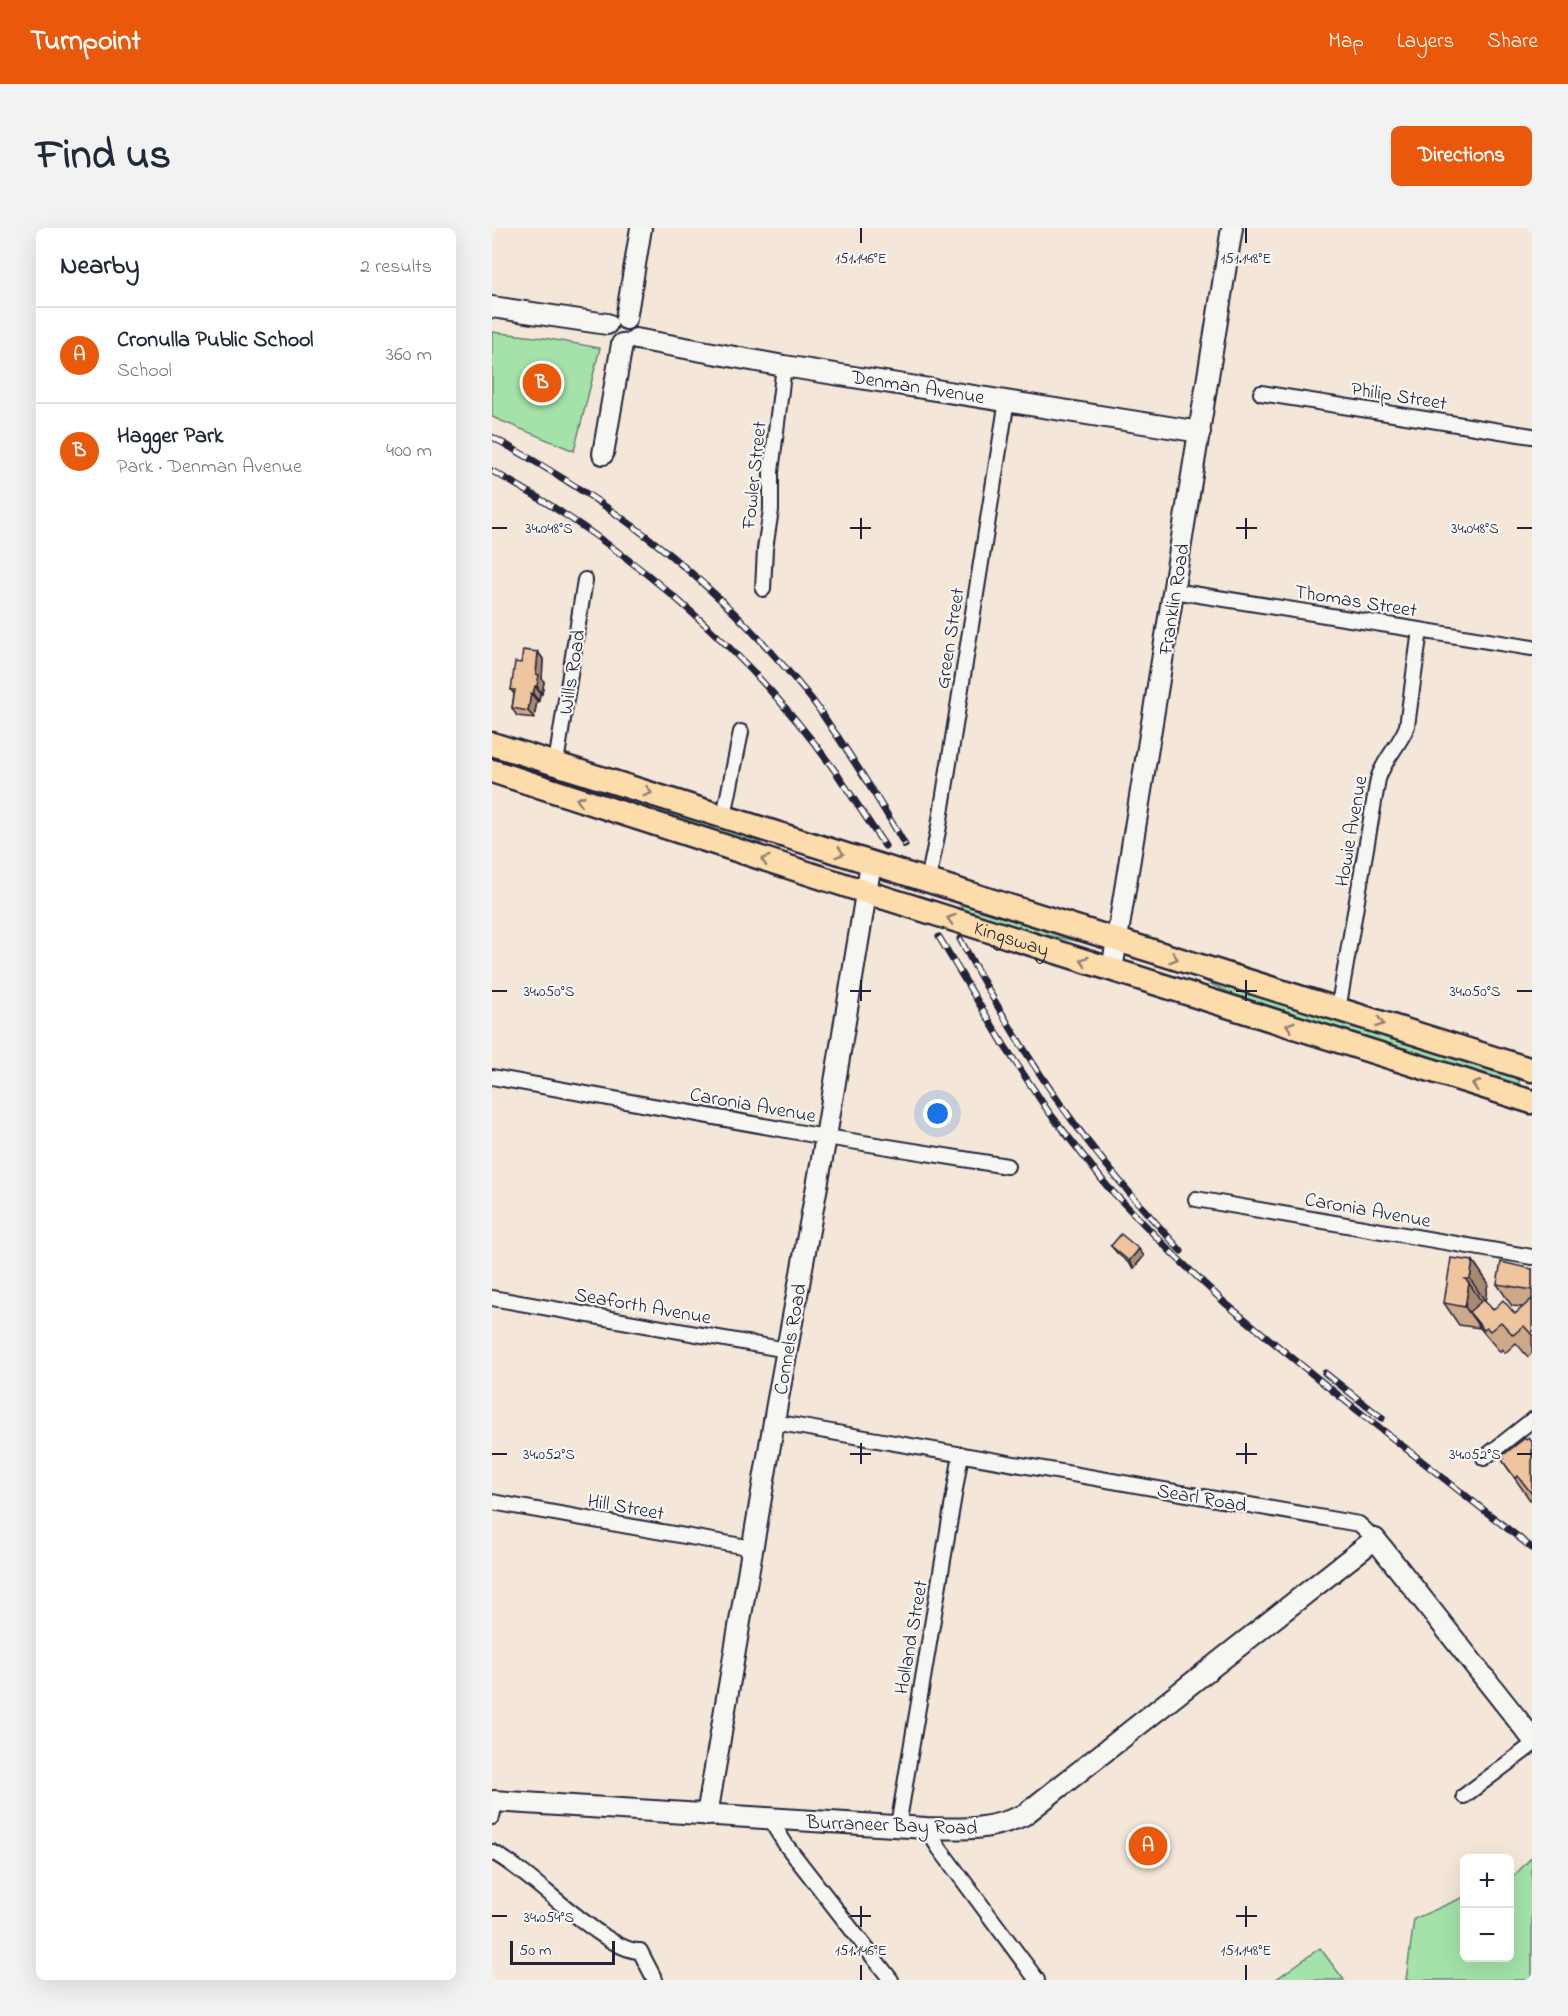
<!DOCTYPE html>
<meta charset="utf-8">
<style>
:root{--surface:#fff;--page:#f2f2f3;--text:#1f2937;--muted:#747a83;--line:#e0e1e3;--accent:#ea580c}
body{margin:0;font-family:"Indie Flower",sans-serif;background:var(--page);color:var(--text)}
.controls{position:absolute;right:18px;bottom:18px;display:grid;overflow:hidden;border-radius:9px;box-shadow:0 6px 24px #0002}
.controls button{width:54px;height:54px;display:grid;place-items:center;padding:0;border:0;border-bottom:2px solid var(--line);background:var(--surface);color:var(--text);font:30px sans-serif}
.scale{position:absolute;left:18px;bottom:15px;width:105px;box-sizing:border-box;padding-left:6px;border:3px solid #22223b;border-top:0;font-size:16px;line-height:21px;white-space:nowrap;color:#22223b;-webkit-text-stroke:4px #f6f6f2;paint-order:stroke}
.you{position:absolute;left:446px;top:886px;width:21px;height:21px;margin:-15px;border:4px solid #fff;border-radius:50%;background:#1a73e8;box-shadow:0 0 0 9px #1a73e833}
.badge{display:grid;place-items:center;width:39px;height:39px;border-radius:50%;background:var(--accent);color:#fff;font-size:20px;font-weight:700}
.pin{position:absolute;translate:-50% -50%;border:3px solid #fff;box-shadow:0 2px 6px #0006}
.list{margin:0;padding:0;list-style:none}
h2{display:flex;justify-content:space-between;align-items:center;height:78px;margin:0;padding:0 24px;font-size:26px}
h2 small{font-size:20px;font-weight:400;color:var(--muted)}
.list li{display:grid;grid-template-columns:39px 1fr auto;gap:18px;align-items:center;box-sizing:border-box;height:96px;padding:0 24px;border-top:2px solid var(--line)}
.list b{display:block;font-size:22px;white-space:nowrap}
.list p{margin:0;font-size:20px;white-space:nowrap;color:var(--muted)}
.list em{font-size:20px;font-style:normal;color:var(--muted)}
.map{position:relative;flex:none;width:1040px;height:1752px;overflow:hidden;border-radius:9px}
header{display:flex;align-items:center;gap:36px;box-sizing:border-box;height:84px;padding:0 30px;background:var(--accent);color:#fff}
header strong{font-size:28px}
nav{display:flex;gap:33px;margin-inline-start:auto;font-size:21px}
.intro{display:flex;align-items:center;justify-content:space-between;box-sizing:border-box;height:144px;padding:0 36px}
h1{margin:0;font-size:42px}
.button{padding:15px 27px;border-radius:9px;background:var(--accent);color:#fff;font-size:21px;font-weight:700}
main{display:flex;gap:36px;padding:0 36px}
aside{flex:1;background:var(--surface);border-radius:9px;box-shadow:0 6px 24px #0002}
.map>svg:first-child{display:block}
.green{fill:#a4e2a9;stroke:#638272;stroke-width:1.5}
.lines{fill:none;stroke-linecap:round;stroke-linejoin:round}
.street-casing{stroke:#22223b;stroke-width:18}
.secondary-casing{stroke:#22223b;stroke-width:24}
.primary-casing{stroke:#22223b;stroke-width:27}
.street{stroke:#f6f6f2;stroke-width:14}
.secondary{stroke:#f6f6f2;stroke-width:20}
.primary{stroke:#fddcac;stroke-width:22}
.rail-casing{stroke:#22223b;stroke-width:7}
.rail{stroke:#f6f6f2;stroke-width:4.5;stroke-dasharray:14;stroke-linecap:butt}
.wall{fill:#cea989;stroke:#22223b;stroke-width:1.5}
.shaded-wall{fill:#a78a6f;stroke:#22223b;stroke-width:1.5}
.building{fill:#efc59f;stroke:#22223b;stroke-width:1.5}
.oneway{stroke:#907f74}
.ticks{fill:none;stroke:#22223b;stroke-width:2}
.labels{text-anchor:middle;stroke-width:4.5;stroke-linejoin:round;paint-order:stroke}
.street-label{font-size:20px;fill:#22223b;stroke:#f6f6f2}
.ticks-label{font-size:15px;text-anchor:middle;fill:#22223b;stroke:#f6f6f2;stroke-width:4.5;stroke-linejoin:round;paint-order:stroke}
</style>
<header>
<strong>Turnpoint</strong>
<nav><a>Map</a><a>Layers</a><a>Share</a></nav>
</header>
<div class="intro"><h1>Find us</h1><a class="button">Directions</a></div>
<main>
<aside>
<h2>Nearby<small>2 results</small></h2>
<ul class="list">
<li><span class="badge">A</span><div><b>Cronulla Public School</b><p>School</p></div><em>360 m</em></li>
<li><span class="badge">B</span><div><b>Hagger Park</b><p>Park · Denman Avenue</p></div><em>400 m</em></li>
</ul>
</aside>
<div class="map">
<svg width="1040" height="1752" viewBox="0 0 1040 1752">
<rect width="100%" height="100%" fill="#f4e7d9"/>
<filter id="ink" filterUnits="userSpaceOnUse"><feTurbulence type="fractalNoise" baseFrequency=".0167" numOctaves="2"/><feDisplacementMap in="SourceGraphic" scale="12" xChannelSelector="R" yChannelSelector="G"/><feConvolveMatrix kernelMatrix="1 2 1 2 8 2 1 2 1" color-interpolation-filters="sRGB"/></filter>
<g filter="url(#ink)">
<g class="green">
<polygon points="0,104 52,110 108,120 82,223 0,189"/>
<polygon points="0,526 246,605 269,615 269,617 0,533"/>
<polygon points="466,674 585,711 585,713 554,707 487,687 470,680"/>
<polygon points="709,749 1027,850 1027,856 743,767 708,751"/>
<polygon points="1040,1629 1040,1752 914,1752 922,1691 972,1669 972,1730 1017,1730 1018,1650 1022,1648"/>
<polygon points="828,1720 852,1752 783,1752"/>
</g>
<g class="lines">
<g class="street-casing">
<g id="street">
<polyline points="769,165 1040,208"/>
<polyline points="271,361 273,321 279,282 279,244 292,138"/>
<polyline points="682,363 1040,420"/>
<polyline points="64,535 93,352"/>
<polyline points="232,588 249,504"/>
<polyline points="436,653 447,598 515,172"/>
<path d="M846,782L886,551C892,531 908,517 915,498L928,402"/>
<polyline points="0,849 322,907 515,938"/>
<polyline points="704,971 1040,1029"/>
<polyline points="0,1070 295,1122"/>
<polyline points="282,1194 867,1296 883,1311"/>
<polyline points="992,1230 1040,1192"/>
<polyline points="0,1274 261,1320"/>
<polyline points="972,1568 1040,1517"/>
<polyline points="0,1589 3,1574"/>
<polyline points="277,1590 294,1617 399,1752"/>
<polyline points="406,1598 469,1226"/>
<polyline points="434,1600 447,1620 545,1752"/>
<path d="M0,1624C36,1641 115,1725 148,1723L163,1752"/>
</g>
</g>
<g class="secondary-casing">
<g id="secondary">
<polyline points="0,79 115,96"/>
<polyline points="134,91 149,0"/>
<polyline points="144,111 292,138 708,204"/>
<polyline points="111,226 130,116"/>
<polyline points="620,742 740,0"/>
<path d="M0,1573L434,1600C473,1601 496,1603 532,1587L883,1311L1040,1510"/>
<polyline points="215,1587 285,1176 334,909 379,635"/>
</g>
</g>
<g class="primary-casing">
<g id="primary">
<polyline points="0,516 1040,842"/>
<path id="s1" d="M0,543L374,664L1040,874"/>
</g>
</g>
<use href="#street" class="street"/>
<use href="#secondary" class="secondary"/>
<use href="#primary" class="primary"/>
<g class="rail-casing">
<g id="rail">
<path d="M0,209C128,279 225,354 317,468C328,481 336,496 346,509C369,544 392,580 413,617"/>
<path d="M0,243C132,315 255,420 343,543C360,568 376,593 393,618"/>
<polyline points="447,709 512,817 556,883 615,958 683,1028 733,1075 846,1167 1040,1320"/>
<path d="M468,711C513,795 564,878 626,951C646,976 668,999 689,1023"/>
<polyline points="833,1145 890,1190"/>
</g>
</g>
<use href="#rail" class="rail"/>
</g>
<g class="wall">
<polygon points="46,424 51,431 50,451 52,454 50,466 48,465 47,473 45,473 42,490 25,488 20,480 22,466 19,462 29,435"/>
<polygon points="619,1018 652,1028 642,1040 625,1025"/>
<polygon points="981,1033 996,1055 993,1073 1001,1082 1023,1086 1031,1079 1020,1078 1005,1056 1040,1041 1040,1125 1036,1129 1024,1115 1013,1125 1010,1121 1008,1124 988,1100 967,1097 952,1075"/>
<polygon points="1040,1214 1040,1270 1038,1272 1010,1232"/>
</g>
<g class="shaded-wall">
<polygon points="46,424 51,431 50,451 52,454 50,466 45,458 44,446"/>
<polygon points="43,458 48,465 47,473 41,466"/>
<polygon points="39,465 45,473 42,490 36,483"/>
<polygon points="647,1021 652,1028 642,1040 637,1033"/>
<polygon points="981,1033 996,1055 993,1073 978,1051"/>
<polygon points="977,1055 992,1077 977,1084 988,1100 973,1079"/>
</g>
<g class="building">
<polygon points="31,422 46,424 44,446 47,447 45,458 43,458 41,466 39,465 36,483 20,480 23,462 19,462 23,434 29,435"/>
<polygon points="629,1006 647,1021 637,1033 619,1018"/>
<polygon points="959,1030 981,1033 978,1051 973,1051 977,1055 973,1079 952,1075"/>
<polygon points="1009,1034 1040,1041 1040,1062 1005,1056"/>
<polygon points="1040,1071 1040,1107 1032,1098 1021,1107 1009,1094 998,1103 995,1100 992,1102 977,1084 991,1072 1001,1082 1011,1072 1023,1086"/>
<polygon points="1033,1210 1034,1212 1037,1210 1040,1214 1040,1266 1026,1248 1023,1250 1010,1232 1012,1230 1010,1228"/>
</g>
<defs><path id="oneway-chevron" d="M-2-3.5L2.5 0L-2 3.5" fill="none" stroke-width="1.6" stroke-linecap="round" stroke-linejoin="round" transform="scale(1.5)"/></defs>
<g class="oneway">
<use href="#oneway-chevron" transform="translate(156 564) rotate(17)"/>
<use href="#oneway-chevron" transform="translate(88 572) rotate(-162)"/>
<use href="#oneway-chevron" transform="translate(348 625) rotate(18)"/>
<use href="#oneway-chevron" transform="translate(273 632) rotate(-162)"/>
<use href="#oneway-chevron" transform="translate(459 691) rotate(-162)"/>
<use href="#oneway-chevron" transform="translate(682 730) rotate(17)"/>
<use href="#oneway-chevron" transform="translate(592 733) rotate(-162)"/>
<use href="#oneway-chevron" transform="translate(888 795) rotate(17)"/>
<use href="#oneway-chevron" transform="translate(798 798) rotate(-163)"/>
<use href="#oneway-chevron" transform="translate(984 857) rotate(-163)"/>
</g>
</g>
<path class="ticks" d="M369,0V15M754,0V15M369,290V311M754,290V311M0,300H15M358,300H379M744,300H765M1025,300H1040M369,752V773M754,752V773M0,763H15M358,763H379M744,763H765M1025,763H1040M369,1215V1236M754,1215V1236M0,1226H15M358,1226H379M744,1226H765M1025,1226H1040M369,1678V1699M754,1678V1699M0,1688H15M358,1688H379M744,1688H765M369,1737V1752M754,1737V1752"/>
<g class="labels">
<g class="street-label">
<text transform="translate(426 158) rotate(9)" y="7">Denman Avenue</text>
<text transform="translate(907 167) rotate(9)" y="7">Philip Street</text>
<text transform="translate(261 247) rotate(-84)" y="7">Fowler Street</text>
<text transform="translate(681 371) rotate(-81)" y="7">Franklin Road</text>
<text transform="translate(864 372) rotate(9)" y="7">Thomas Street</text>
<text transform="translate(457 410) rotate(-81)" y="7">Green Street</text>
<text transform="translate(79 444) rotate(-81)" y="7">Wills Road</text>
<text transform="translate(858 603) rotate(-80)" y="7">Howie Avenue</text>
<text dy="7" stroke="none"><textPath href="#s1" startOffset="546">Kingsway</textPath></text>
<text transform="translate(261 876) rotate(10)" y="7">Caronia Avenue</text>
<text transform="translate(876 981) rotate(10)" y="7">Caronia Avenue</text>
<text transform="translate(151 1077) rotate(10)" y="7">Seaforth Avenue</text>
<text transform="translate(297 1111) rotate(-80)" y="7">Connels Road</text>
<text transform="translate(710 1269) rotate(10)" y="7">Searl Road</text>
<text transform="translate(134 1278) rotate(10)" y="7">Hill Street</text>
<text transform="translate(418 1409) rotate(-80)" y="7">Holland Street</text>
<text transform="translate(400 1596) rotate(2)" y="7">Burraneer Bay Road</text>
</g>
</g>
<g class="ticks-label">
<text x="369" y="35">151.146°E</text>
<text x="754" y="35">151.148°E</text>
<text x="57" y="305">34.048°S</text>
<text x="983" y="305">34.048°S</text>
<text x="57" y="768">34.050°S</text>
<text x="983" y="768">34.050°S</text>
<text x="57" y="1231">34.052°S</text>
<text x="983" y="1231">34.052°S</text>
<text x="57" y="1694">34.054°S</text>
<text x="369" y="1727">151.146°E</text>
<text x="754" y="1727">151.148°E</text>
</g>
</svg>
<div class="controls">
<button>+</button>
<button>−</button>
</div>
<div class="scale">50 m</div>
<div class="you"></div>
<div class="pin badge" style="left:656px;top:1618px">A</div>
<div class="pin badge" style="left:50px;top:155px">B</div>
</div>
</main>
